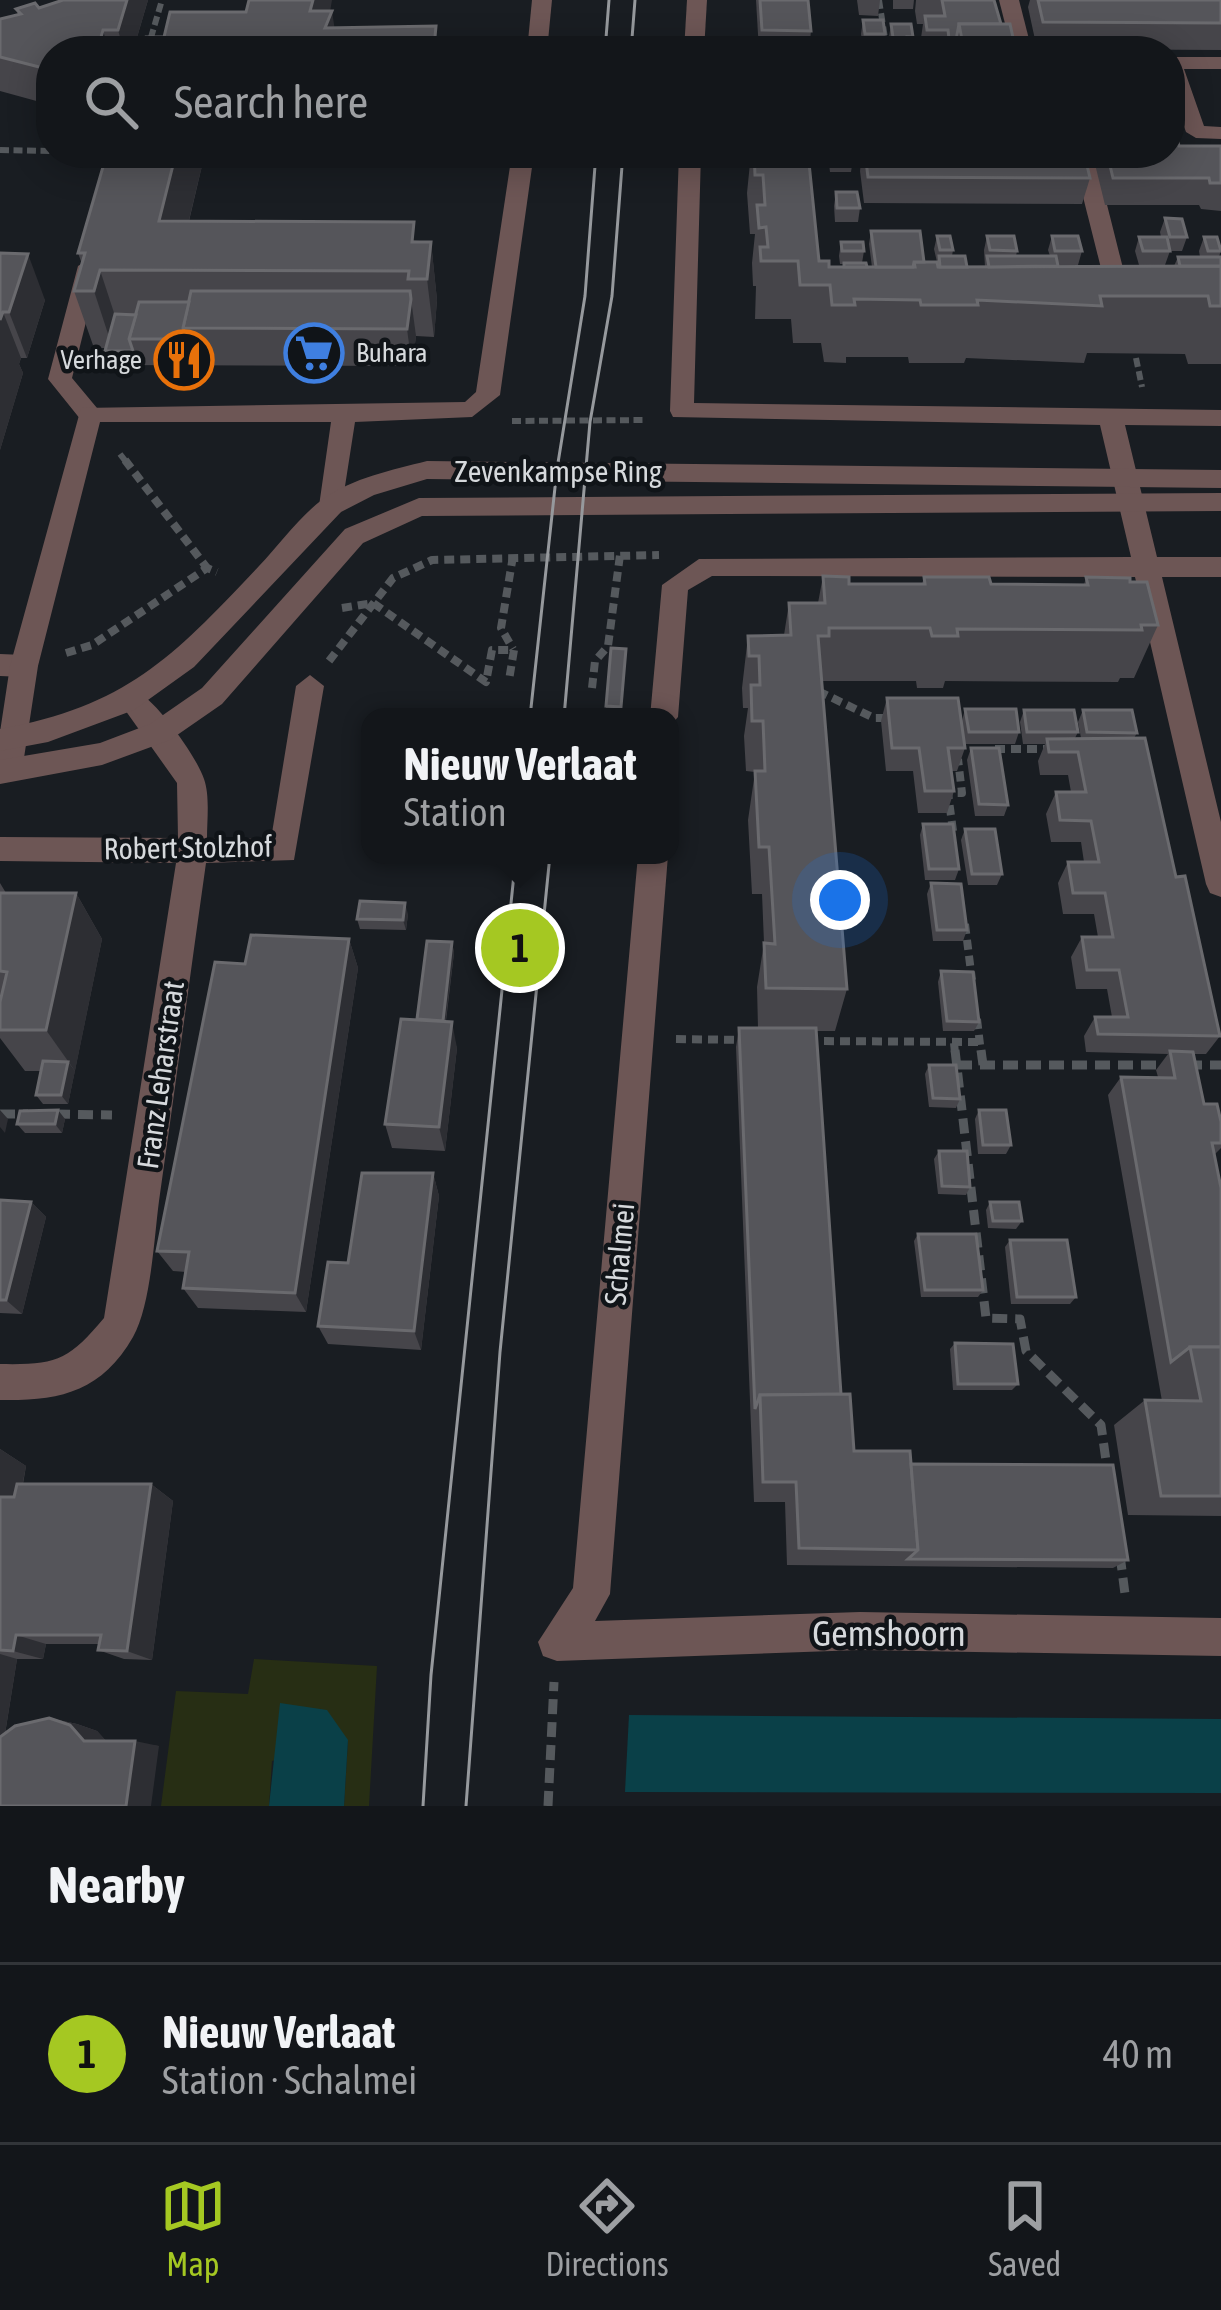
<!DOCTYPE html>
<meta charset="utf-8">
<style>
:root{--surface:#13161a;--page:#1c1f23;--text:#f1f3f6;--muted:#9d9fa2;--line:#323539;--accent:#a5c822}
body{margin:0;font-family:"Asap Condensed",sans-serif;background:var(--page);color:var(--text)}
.you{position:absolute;left:840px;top:900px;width:42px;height:42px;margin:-30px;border:9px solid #fff;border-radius:50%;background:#1a73e8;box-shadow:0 0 0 18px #1a73e833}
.badge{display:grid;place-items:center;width:78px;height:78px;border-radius:50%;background:var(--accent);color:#111;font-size:39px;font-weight:700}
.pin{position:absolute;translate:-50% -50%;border:6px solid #fff;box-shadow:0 3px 12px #0006}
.popup{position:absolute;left:361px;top:708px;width:318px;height:156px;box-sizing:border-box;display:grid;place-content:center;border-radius:24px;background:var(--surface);filter:drop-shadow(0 3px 9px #0005);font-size:39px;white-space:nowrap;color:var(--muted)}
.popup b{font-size:45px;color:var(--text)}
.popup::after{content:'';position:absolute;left:50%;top:100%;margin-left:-24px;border:24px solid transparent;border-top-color:var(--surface)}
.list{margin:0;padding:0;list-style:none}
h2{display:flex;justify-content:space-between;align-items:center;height:156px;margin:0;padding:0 48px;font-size:51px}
h2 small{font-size:39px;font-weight:400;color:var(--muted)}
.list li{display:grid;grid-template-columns:78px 1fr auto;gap:36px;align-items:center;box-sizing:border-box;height:180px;padding:0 48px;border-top:3px solid var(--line)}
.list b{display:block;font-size:45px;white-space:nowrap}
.list p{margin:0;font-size:39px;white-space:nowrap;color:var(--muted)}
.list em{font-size:39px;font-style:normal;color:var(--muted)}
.icon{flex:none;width:66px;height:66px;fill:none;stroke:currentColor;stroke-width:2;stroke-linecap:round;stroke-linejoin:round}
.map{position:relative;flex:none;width:1221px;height:1806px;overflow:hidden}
.search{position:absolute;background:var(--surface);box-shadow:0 6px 30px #0003;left:36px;right:36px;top:36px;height:132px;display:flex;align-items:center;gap:30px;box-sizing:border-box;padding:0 42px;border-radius:48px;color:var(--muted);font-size:45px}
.sheet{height:336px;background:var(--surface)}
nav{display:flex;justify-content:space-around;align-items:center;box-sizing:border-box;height:168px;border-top:3px solid var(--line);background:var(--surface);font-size:33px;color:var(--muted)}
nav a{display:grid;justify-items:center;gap:6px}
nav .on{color:var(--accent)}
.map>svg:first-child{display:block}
.green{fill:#272e14}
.water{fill:#0a4048}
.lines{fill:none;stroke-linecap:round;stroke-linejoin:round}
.path-far2{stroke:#55595d;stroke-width:6;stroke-dasharray:9 4.5;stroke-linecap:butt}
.path-far1{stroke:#55595d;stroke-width:8;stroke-dasharray:10 6;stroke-linecap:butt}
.path{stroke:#55595d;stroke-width:9;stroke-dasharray:15 8;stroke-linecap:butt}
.pedestrian{fill:#6d5655;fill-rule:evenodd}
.minor{fill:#6d5655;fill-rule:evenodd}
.tertiary{fill:#6d5655;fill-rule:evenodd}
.tram{stroke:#96999d;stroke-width:3}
.wall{fill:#46454a}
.shaded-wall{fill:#2d2e33}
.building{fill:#55555a;stroke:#6a6a6e;stroke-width:3}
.labels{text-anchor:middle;stroke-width:9;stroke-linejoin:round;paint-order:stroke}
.far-poi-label{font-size:27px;fill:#d6d9dc;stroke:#101418;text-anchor:start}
.street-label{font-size:30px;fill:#d6d9dc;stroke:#101418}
.near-street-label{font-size:36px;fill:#d6d9dc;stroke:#101418}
</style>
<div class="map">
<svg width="1221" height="1806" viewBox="0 0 1221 1806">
<rect width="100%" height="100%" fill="#191d22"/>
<polygon class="green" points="254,1659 377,1666 369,1806 344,1806 348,1741 272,1761 269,1806 161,1806 176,1691 248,1694"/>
<g class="water">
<polygon points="280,1703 327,1710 348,1740 344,1806 269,1806"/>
<polygon points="629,1715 1221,1719 1221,1793 625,1792"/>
</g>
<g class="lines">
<g class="path-far2">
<polyline points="879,0 887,51"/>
<polyline points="147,51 162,0"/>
<polyline points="0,150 51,151"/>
<polyline points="1136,358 1142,387"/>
<polyline points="512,421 647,420"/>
<polyline points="120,454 127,463"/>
</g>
<g class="path-far1">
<polyline points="125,460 207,568"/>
<polyline points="513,556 501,628 513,649"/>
<polyline points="342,608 373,603 486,682 492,650 514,650 509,680"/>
<polyline points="66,653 92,645 207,568 217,572"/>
<polyline points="329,661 393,578 432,560 659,555"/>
<polyline points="592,688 595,661 608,646 620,555"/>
<polyline points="818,691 874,718 889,718"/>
<polyline points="995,749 1052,749"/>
<polyline points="953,831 948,793 962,793 958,759"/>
<polyline points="965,924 972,980"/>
<polyline points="977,1019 981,1053"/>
<polyline points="676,1039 745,1040"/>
<polyline points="808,1041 980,1042"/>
<polyline points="954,1043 955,1053"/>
</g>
<g class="path">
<polyline points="955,1050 986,1318 1020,1319 1026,1351 1101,1425 1108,1475"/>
<polyline points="981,1050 983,1065"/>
<polyline points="957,1065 1166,1065"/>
<polyline points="1187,1065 1221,1065"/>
<polyline points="0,1114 28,1114"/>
<polyline points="55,1114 112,1115"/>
<polyline points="1120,1555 1125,1594"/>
<polyline points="548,1806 554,1682"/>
</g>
<g class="pedestrian">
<polygon points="999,0 1019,0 1032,51 1012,51"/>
<polygon points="1072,153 1094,153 1132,304 1129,309 1121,312 1110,304"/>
<polygon points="89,259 100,266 72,378 102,414 90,422 81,420 48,379 78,266"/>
<polygon points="0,654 24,655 38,666 24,677 0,676"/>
</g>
<g class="minor">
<polygon points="532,0 552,0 547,51 527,51"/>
<polygon points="687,0 707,0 704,51 684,51"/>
<polygon points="1170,57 1221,57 1221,69 1184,69 1204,126 1221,127 1221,139 1196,138 1186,132 1170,87"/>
<polygon points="512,153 534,153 500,395 472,417 355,422 341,512 332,515 319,506 331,422 100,422 38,666 22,771 18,779 0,780 0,732 10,666 81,408 465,402 476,392"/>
<polygon points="679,153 701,153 694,403 1221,410 1221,426 1125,425 1157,557 1221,557 1221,577 1162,577 1221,822 1221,897 1210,893 1206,884 1135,577 712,576 688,590 678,717 670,726 670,717 650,717 662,585 699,559 1131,557 1100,425 673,417 670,411"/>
<path d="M310,675L324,686L294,860L206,863C190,976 175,1089 159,1201C154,1239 151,1305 133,1337C101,1393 58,1401 0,1400V1364C56,1365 68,1361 104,1318L176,863L0,861V837L178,838L177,783L118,700L132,689C154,696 197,757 204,779C210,796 207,820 207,838L271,839L296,686Z"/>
<polygon points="638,855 668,855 610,1594 595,1621 860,1612 1221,1618 1221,1656 860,1650 557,1661 543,1656 538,1642 573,1588"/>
</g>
<g class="tertiary">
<path d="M427,461L1221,470V488L427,479L374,495L341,512L194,667L134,710L48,742L0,751V729C127,706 173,657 259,566C280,544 299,517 323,499C353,478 392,470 427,461Z"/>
<polygon points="1221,493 1221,511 422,516 363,543 222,704 170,740 102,765 0,784 0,760 100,743 150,724 202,688 345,529 419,498"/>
</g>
<g class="tram">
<polyline points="605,51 609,0"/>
<polyline points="631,51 635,0"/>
<polyline points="530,717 557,469 585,296 596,153"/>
<polyline points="564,717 590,422 612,296 623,153"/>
<polyline points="423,1806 431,1675 516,855"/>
<polyline points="466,1806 500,1352 550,855"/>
</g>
</g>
<g class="wall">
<polygon points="63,0 148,0 133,51 51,51 51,105 0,91 0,19 18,15 16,9 39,8"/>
<polygon points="756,0 808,0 811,31 809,51 759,51"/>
<polygon points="857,0 880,0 878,16 859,15"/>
<polygon points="893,0 914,0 913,9 893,9"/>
<polygon points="916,0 994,0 1001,24 1016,51 886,51 886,48 891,48 889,37 891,24 913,37 921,38 923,24 917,24 915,11"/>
<polygon points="1030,0 1221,0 1221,50 1037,49 1028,7"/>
<polygon points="863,20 885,34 883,47 863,48 861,34"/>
<polygon points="1179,146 1221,146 1221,211 1201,209 1199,205 1105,205 1095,164 1098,153 1170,153"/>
<polygon points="205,153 189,221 431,242 437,300 434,337 416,336 412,366 109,365 105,348 94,348 74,291 82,264 78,253"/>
<polygon points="751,153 854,153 851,172 830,172 829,164 810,164 819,261 829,267 843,267 844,264 840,264 839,256 841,242 864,251 862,263 867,267 872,267 869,244 871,231 924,262 937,262 934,249 937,236 953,250 952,256 967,267 985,267 984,250 987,236 1017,251 1016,256 1050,256 1048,250 1052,236 1082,251 1078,265 1057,265 1058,266 1174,266 1178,257 1200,257 1199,251 1204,237 1221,250 1219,257 1221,257 1221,364 1188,364 1185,354 1087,353 1084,363 966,358 964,363 909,363 908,357 846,357 846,363 824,362 821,343 793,343 791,319 755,319 756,286 753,286 752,263 755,234 750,234 747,193"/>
<polygon points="862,153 1084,153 1090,178 1082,204 864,203 860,171"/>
<polygon points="836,192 860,208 858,222 835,222 834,206"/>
<polygon points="1165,218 1187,237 1182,251 1170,251 1165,265 1139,265 1135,251 1139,237 1161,237 1160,232"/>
<polygon points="0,253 45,300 27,358 21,358 19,364 23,373 0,450"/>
<polygon points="823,576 849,584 922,584 924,577 991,584 1084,585 1086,577 1130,582 1158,625 1134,678 1120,678 1118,682 945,681 943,688 917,688 916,681 822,681 847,989 835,1031 816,1031 841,1394 854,1451 911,1464 1128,1560 1113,1568 787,1565 785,1502 754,1502 736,1047 739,1028 758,1028 757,987 764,943 762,894 752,894 748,820 755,772 746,771 744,736 748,708 743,708 742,688 748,636 784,635 789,603 818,603"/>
<polygon points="626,649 621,717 606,717 606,706"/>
<polygon points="887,698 965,748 957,771 951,771 954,791 947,813 918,813 913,771 886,771 881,721"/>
<polygon points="965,709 1019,732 1015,744 965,744 962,721"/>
<polygon points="1024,710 1078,732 1075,738 1081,738 1078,722 1083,710 1137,733 1134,738 1176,877 1220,1036 1206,1054 1194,1054 1204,1104 1221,1122 1221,1148 1214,1155 1221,1188 1221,1516 1128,1515 1114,1425 1145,1400 1162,1401 1108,1095 1121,1077 1158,1077 1156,1070 1168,1054 1086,1052 1084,1036 1095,1017 1112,1017 1107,989 1076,989 1071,957 1082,937 1098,937 1094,914 1063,914 1058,883 1068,862 1084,862 1081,842 1051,842 1046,814 1056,792 1071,792 1068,775 1040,775 1038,761 1045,744 1023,744 1020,722"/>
<polygon points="971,748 1008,805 1004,816 975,816 967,760"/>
<polygon points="923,824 959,869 955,880 925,880 920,835"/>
<polygon points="965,829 1002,874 997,885 968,885 961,840"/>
<polygon points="0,883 6,893 76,893 102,939 68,1104 43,1104 36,1095 41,1071 25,1071 0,1038"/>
<polygon points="931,883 967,930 963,941 933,941 927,894"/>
<polygon points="408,914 406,930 360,929 357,919"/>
<polygon points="349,939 358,968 306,1312 198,1308 183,1288 186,1272 173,1271 157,1251 245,964"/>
<polygon points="452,942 454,953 446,1021 457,1048 445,1151 392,1148 385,1124 417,1020"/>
<polygon points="941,971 979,1022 974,1031 943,1031 938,982"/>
<polygon points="929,1065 960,1099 956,1108 929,1107 925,1074"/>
<polygon points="979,1110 1011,1145 1006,1154 978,1154 975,1119"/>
<polygon points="65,1119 62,1133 25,1133 17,1124"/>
<polygon points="939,1151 970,1187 966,1195 938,1194 934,1159"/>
<polygon points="433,1173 439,1196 421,1350 328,1344 318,1326 348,1263"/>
<polygon points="0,1200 31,1202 46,1217 22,1314 0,1313"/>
<polygon points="990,1202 1022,1221 1016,1229 988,1228 986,1210"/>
<polygon points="918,1234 983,1290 978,1297 921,1297 914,1241"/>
<polygon points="1010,1240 1076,1297 1070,1304 1011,1304 1005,1247"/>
<polygon points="955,1343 1018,1384 1012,1390 953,1390 950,1349"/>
<polygon points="0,1449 26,1466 23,1484 151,1484 173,1501 152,1660 124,1659 98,1650 99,1644 46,1644 43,1659 17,1659 5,1734 49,1718 77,1724 97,1731 106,1741 159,1746 0,1806"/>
</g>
<g class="shaded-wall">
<polygon points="127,0 148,0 133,51 124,51 118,30"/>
<polygon points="313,0 332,0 329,18 332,11 338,51 310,11"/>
<polygon points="103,30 109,51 97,51"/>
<polygon points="176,153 205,153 177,270 159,221"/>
<polygon points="431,242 437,300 434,337 427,279"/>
<polygon points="28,254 45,300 27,358 9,312"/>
<polygon points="100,270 119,328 113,349 94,291"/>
<polygon points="411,299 416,336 412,366 407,329"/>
<polygon points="3,312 21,358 19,364 23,373 0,450 0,320"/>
<polygon points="76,893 102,939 75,1071 46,1030"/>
<polygon points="405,903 408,914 406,930 403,920"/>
<polygon points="349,939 358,968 306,1312 295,1293"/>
<polygon points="452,942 454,953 443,1041 441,1031"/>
<polygon points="452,1022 457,1048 445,1151 439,1127"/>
<polygon points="68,1062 75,1071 68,1104 61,1095"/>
<polygon points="0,1110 8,1119 5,1133 0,1127"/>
<polygon points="58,1110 65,1119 62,1133 55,1124"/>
<polygon points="433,1173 439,1196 421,1350 414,1331"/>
<polygon points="31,1202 46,1217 22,1314 6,1300"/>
<polygon points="0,1449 26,1466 17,1513 0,1504"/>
<polygon points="151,1484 173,1501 152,1660 127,1651"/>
<polygon points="16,1635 46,1644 43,1659 13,1651"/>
<polygon points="0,1654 17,1659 3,1746 0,1745"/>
<polygon points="49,1718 77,1724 97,1731 111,1746 84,1741"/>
<polygon points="135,1741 159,1746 151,1806 126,1806"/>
</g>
<g class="building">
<polygon points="63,0 127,0 118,30 103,30 97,51 51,51 51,70 0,57 0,19 21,14 16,9 35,3 39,8"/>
<polygon points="249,0 313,0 310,11 332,11 325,28 436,26 434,48 451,48 451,51 142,51 146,37 164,37 170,12 246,12"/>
<polygon points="760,0 808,0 811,31 762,30"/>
<polygon points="942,0 994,0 1001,24 959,24 956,40 949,39 948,30 927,30 925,16 945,16"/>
<polygon points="1038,0 1221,0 1221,23 1043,22"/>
<polygon points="863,20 883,20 885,34 865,34"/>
<polygon points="891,24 911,24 913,37 907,37 906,44 894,44"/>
<polygon points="959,24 1010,24 1016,51 909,51 907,37 962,40"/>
<polygon points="886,48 904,48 904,51 887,51"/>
<polygon points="1170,138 1177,138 1179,146 1221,146 1221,183 1210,183 1209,178 1113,178 1107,153 1170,153"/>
<polygon points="107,153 176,153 159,221 414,222 412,242 431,242 427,279 408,279 409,271 100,270 94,291 74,291 85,253 78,253"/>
<polygon points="754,153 808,153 819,261 829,261 829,267 915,267 914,262 937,262 938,267 1221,266 1221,306 1210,306 1208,296 1100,296 1102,306 977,300 978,305 921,305 920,300 854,299 855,305 832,305 830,285 800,285 798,261 761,261 760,247 768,247 766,227 759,228 757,205 765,205 763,175 755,175"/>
<polygon points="865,153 1084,153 1090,178 868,177"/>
<polygon points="836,192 857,192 860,208 837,208"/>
<polygon points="1165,218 1182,219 1187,237 1170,237"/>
<polygon points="871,231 920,231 924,262 914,262 913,267 876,267"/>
<polygon points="937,236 950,236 953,250 940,250"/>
<polygon points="987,236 1014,236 1017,251 990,250"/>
<polygon points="1052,236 1078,236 1082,251 1055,251"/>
<polygon points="1139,237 1167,237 1170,251 1143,251"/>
<polygon points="1204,237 1217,237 1221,251 1208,251"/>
<polygon points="841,242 863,242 864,251 842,251"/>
<polygon points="0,253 28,254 9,312 3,312 0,320"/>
<polygon points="939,256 965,256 967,267 940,267"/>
<polygon points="987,256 1056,256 1058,266 989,267"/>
<polygon points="1178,257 1221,257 1221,266 1180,266"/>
<polygon points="844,263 866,263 867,267 844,267"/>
<polygon points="191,291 410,291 411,299 407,329 183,328"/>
<polygon points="139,302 189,302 183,328 186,339 129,339"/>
<polygon points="115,314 136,315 129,339 133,351 105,351"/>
<polygon points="823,576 849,577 849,584 925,584 924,577 989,577 991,584 1088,585 1086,577 1130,578 1130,582 1147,582 1158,625 1141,625 1142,630 957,629 958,636 932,636 930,628 829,628 829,636 818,636 847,989 766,988 764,943 775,944 769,847 759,847 755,771 765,771 763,721 752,721 751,685 760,685 759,656 749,656 748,636 791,635 789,603 825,603"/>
<polygon points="611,648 626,649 621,707 606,706"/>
<polygon points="887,698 958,698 965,748 948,748 954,791 925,791 919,748 892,748"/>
<polygon points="965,709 1016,709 1019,732 969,732"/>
<polygon points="1024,710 1074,710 1078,732 1027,732"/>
<polygon points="1083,710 1132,710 1137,733 1087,732"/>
<polygon points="1145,738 1176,877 1185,876 1220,1036 1098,1034 1095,1017 1128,1017 1119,970 1087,970 1082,937 1113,937 1105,893 1073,893 1068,862 1099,862 1091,821 1060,820 1056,792 1086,792 1078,752 1049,752 1047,739"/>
<polygon points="971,748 999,748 1008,805 979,804"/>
<polygon points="923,824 953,824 959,869 929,869"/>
<polygon points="965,829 995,829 1002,874 972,874"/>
<polygon points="931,883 961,884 967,930 937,930"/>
<polygon points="0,893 76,893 46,1030 0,1030 0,1002 7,972 0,971"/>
<polygon points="360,901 405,903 403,920 357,919"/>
<polygon points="251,935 349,939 295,1293 183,1288 189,1252 157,1251 215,962 245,964"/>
<polygon points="427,941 452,942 443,1021 417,1019"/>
<polygon points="941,971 973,972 979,1022 947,1021"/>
<polygon points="401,1019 452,1022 439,1127 385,1124"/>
<polygon points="739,1028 816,1028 841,1394 760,1395 755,1409"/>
<polygon points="1170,1051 1193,1052 1204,1104 1217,1104 1221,1122 1221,1143 1212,1143 1221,1188 1221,1347 1190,1347 1171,1362 1121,1077 1175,1078"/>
<polygon points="43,1061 68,1062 61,1095 36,1095"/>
<polygon points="929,1065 956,1065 960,1099 933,1098"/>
<polygon points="58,1110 55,1124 17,1124 20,1111"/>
<polygon points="979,1110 1006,1110 1011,1145 983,1145"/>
<polygon points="939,1151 967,1151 970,1187 942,1186"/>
<polygon points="362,1173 433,1173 414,1331 318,1326 328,1262 348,1263"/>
<polygon points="0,1200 31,1202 6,1300 0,1300"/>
<polygon points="990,1202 1019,1202 1022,1221 993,1221"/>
<polygon points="918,1234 976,1234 983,1290 925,1290"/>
<polygon points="1010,1240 1067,1240 1076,1297 1017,1297"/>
<polygon points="955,1343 1013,1344 1018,1384 958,1384"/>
<polygon points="1190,1347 1221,1347 1221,1496 1161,1496 1145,1400 1201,1401"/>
<polygon points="850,1394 854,1451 910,1451 918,1550 799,1548 796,1482 763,1482 760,1395"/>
<polygon points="911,1464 1113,1465 1128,1560 908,1559 918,1550"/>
<polygon points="17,1484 151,1484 127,1651 98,1650 101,1635 16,1635 13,1651 0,1650 0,1497 14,1497"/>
<polygon points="49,1718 70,1725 84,1741 135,1741 126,1806 0,1806 0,1737 15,1726"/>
</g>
<defs>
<g id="supermarket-ring" transform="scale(3)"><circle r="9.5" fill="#101418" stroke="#3f7fe0" stroke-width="1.5"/><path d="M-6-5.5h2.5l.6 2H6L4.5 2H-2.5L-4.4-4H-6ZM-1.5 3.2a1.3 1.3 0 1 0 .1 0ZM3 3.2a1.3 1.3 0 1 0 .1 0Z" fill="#3f7fe0"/></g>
<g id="restaurant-ring" transform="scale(3)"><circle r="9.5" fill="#101418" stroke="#e8710a" stroke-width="1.5"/><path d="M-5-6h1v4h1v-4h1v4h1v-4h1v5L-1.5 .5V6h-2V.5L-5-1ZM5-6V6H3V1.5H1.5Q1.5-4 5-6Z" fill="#e8710a"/></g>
</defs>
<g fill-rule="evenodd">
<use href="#supermarket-ring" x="314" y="353"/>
<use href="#restaurant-ring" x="184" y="360"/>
</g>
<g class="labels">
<g class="far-poi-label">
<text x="356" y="362">Buhara</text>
<text x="142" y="369" text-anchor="end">Verhage</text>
</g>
<g class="street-label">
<text x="558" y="482">Zevenkampse Ring</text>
<text transform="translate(188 848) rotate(-1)" y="10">Robert Stolzhof</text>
<text transform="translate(161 1075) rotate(-82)" y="10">Franz Leharstraat</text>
<text transform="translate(620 1254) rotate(-85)" y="10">Schalmei</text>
</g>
<g class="near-street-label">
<text x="889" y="1646">Gemshoorn</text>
</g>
</g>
</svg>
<div class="you"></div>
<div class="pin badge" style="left:520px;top:948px">1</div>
<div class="popup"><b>Nieuw Verlaat</b>Station</div>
<div class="search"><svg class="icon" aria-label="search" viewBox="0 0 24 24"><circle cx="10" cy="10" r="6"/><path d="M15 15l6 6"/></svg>Search here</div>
</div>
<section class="sheet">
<h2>Nearby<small></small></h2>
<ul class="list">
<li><span class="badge">1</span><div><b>Nieuw Verlaat</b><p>Station · Schalmei</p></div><em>40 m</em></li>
</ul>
</section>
<nav>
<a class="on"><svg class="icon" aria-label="map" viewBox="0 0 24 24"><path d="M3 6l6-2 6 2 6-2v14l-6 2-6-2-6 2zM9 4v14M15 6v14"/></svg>Map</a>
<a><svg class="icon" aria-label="directions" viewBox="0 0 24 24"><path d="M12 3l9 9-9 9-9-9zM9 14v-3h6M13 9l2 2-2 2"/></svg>Directions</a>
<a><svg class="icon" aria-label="saved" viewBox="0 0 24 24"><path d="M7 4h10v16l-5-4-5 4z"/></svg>Saved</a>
</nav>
